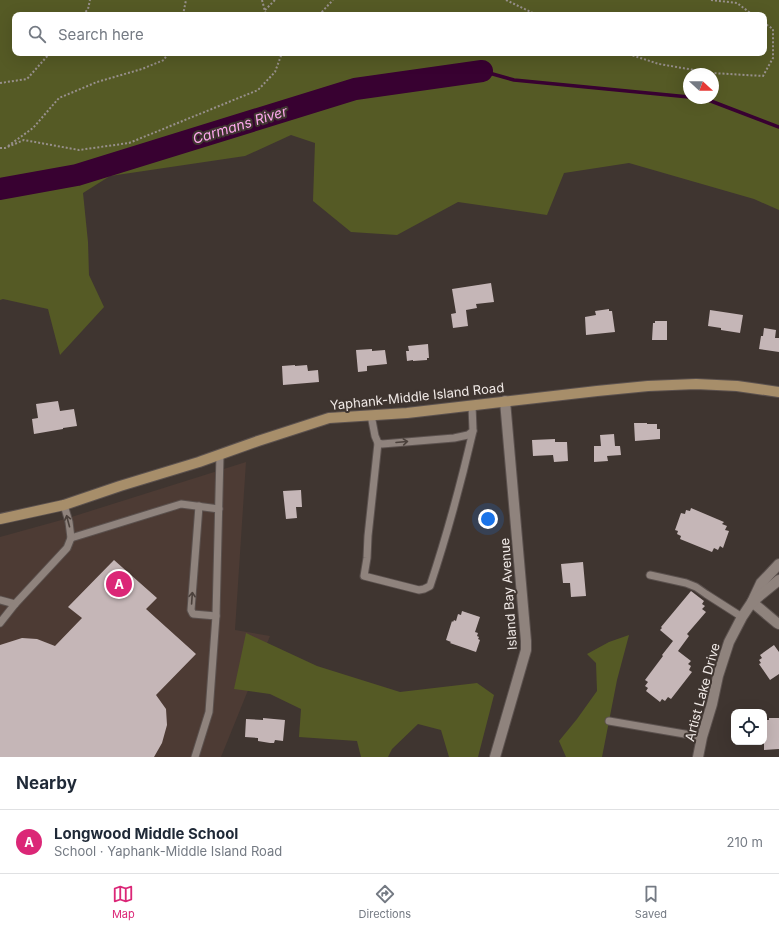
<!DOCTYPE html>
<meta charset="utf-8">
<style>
:root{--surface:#fff;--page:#f6f6f7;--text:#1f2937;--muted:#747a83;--line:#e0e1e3;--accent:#db2777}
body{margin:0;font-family:Inter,sans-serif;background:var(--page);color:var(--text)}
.controls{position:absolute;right:12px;bottom:12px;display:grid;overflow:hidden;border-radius:8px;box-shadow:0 4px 16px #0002}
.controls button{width:36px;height:36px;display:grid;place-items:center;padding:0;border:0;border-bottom:1px solid var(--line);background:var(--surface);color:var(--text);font:20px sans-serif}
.compass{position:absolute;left:683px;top:68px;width:36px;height:36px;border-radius:50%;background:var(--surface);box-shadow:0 4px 16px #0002;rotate:111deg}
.you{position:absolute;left:488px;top:519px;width:14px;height:14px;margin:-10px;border:3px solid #fff;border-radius:50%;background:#1a73e8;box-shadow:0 0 0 6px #1a73e833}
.badge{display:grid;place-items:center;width:26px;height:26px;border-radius:50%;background:var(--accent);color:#fff;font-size:13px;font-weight:700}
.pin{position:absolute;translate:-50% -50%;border:2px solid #fff;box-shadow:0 1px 4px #0006}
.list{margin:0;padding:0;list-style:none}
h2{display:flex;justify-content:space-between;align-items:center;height:52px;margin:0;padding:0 16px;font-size:17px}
h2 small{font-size:13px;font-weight:400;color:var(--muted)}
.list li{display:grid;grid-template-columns:26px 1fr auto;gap:12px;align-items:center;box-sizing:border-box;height:64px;padding:0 16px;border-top:1px solid var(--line)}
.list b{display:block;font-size:15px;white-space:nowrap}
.list p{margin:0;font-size:13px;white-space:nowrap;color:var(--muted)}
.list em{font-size:13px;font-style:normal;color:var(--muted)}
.icon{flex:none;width:22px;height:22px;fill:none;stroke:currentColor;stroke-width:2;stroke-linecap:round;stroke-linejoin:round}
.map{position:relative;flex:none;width:779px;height:757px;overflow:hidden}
.search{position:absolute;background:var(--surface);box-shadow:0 4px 16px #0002;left:12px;right:12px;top:12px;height:44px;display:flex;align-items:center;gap:10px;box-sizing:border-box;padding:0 14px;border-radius:8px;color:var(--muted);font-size:15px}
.sheet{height:116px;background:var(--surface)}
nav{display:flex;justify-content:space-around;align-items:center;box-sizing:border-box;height:56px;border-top:1px solid var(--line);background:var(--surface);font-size:11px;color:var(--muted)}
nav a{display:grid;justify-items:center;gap:2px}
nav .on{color:var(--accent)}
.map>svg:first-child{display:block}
.built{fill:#4d3b34}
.green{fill:#555a25;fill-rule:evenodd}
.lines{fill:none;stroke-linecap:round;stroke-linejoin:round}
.stream{stroke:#380131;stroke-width:3.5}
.river{stroke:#380131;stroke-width:22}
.building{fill:#c5b6b7}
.lane-casing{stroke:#5b514e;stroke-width:9}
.street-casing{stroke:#5b514e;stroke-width:12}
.secondary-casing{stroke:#5b514e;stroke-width:12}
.path{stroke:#98908c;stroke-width:2;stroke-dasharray:2 2;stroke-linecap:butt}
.lane{stroke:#8f837d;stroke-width:7}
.street{stroke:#8f837d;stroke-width:10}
.secondary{stroke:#a78e6a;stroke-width:10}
.oneway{stroke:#4b413c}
.labels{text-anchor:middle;stroke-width:4;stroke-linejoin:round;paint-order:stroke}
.street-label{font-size:13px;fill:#f0e9e6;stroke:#3f3530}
.water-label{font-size:14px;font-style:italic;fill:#fea8ed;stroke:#3f3530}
</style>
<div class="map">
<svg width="779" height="757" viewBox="0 0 779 757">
<rect width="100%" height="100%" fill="#3f3530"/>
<polygon class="built" points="246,462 235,630 270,636 221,757 0,757 0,537 65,519"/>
<g class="green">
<path d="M0,0H779V210L754,199L629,163L564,173L547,215L458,202L397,235L351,232L313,201L315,143L291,135L245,156L110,176L83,193L88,242L89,275L104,307L60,355L48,309L3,299L0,300ZM15,15H764V53H15ZM689,74H713V98H689Z"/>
<polygon points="246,633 317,666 400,692 477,683 494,695 478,757 449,757 441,730 418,724 392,749 388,757 361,757 357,741 299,737 301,709 270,694 234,689"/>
<polygon points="629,635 617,680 602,757 566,757 559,741 577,719 597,691 596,663 587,654 609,642"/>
</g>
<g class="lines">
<g class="stream">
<polyline points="482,71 514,80 689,97"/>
<polyline points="699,98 703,98 779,127"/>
</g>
<polyline class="river" points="0,189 77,175 355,89 482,71"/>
</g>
<g class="building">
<polygon points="491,283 494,302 476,304 477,308 466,310 468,326 453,328 451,314 456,313 452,289"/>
<polygon points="609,309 609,311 612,311 615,332 586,335 585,317 596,315 595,311"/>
<polygon points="710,310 743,315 740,333 721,330 721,328 708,326"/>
<polygon points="655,321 667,321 667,340 652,340 653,323 655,323"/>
<polygon points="764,328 776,330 775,338 779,338 779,352 759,349 761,336 763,336"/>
<polygon points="428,344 429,358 427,358 427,360 413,361 413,360 407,361 406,351 409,351 408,346"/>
<polygon points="372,349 372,351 385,350 387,364 367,366 367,371 358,372 356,350"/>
<polygon points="295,365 295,366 307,365 308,371 318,370 319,382 283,385 282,366"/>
<polygon points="58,401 60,411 74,409 77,426 63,428 63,429 34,434 32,419 38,418 36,404"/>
<polygon points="634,423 647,423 647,424 657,424 657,429 660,429 660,439 635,441"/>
<polygon points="614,434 615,446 620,446 621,455 607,456 608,461 594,462 594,446 601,446 600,435"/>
<polygon points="555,439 555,442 567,442 568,461 554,462 553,455 533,456 532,440"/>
<polygon points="301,490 302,507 296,507 297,518 286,519 283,491"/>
<polygon points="691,508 724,522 722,524 727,526 725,530 729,531 723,548 720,546 718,550 714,548 712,552 680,539 681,536 677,534 678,531 675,530 681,513 685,514 686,510 690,511"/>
<polygon points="114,560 157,598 146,609 196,654 156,695 166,709 167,725 162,743 154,757 0,757 0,645 22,638 37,639 55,646 82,618 68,607"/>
<polygon points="583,562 586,596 571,597 570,583 563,583 561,564"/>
<polygon points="691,591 704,601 702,604 705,606 702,609 706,612 687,634 689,636 678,651 691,661 688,664 691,666 689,670 692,672 671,699 668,697 665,701 662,699 660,702 646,691 648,688 645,686 648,682 645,680 663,656 662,655 673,641 660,630 662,628 661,627"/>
<polygon points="462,611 480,617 475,632 478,633 477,636 479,637 478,639 480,640 476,652 450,643 451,642 446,640 452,621 453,622 454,620 456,621 458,614 461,615"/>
<polygon points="774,645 779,652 779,674 770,680 759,664 761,663 759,660 762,658 760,655"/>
<polygon points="263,718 285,720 283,741 275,740 274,743 270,743 258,741 258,738 245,737 246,719 263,720"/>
<polygon points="769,718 779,718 779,749 764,750 764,720 769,720"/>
</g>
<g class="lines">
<g class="lane-casing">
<g id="lane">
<polyline points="371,415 375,436 378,443 382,444 454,438 468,435 473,431 472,405"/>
<path d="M378,443L368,536L367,558L364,576L419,590L424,589L430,586C447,535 461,483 473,431"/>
<polyline points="199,506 191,610 193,614 216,616"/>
<polyline points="71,538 181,504 219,509"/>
<polyline points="650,575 686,583 696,587 706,594 742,617"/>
<polyline points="0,600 15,604"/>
<polyline points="0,623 15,604 67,548 71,538 69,522 64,505"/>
<polyline points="609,721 702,737"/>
<polyline points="195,757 209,712 216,616 220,454"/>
</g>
</g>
<g class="street-casing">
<g id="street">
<polyline points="753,600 761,583 779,564"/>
<polyline points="752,602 777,623 779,624"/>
<polyline points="495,757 526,650 526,641 505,401"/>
<polyline points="698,757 702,737 712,704 718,676 729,642 742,617 752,602 779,580"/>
</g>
</g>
<g class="secondary-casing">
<polyline id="secondary" points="0,519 64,505 120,486 199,462 258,441 329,418 407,413 597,391 648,386 696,384 737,386 779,392"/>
</g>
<g class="path">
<polyline points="262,0 266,15"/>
<polyline points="506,0 537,15"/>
<polyline points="711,0 737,3 753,15"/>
<polyline points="265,10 275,0"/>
<polyline points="83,15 88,9 90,0"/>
<polyline points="183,15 186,0"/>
<polyline points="319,15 333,0"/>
<polyline points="625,53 659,64 712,73 763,76 773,58 773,29 764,23"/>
<polyline points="0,83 27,79 50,53"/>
<polyline points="8,146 33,128 59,98 97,82 142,69 164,60 168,53"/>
<polyline points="0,148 5,148 24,140 79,150 129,143 258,90 275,72 282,53"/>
</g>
<use href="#lane" class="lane"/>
<use href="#street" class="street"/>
<use href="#secondary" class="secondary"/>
</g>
<defs><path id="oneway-shaft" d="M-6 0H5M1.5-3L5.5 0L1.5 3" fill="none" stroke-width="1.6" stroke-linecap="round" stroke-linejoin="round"/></defs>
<g class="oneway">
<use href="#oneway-shaft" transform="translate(402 442) rotate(-5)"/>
<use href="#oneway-shaft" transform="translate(68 521) rotate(-105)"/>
<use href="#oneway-shaft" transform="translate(192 598) rotate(-86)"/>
</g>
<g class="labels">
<g class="street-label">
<text transform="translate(417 396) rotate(-6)" y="5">Yaphank-Middle Island Road</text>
<text transform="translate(508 594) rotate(-94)" y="5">Island Bay Avenue</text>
<text transform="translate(702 692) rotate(-75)" y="5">Artist Lake Drive</text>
</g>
<g class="water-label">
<text transform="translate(240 125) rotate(-17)" y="5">Carmans River</text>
</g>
</g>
</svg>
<div class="controls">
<button><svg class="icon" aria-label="locate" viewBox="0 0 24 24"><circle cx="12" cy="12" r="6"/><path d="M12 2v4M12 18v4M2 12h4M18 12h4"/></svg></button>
</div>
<svg class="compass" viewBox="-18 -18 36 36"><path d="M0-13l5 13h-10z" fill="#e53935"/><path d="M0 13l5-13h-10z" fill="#747a83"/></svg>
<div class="you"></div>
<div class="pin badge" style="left:119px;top:584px">A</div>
<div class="search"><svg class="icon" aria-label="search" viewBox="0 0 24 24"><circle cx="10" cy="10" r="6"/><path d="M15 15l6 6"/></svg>Search here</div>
</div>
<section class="sheet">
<h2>Nearby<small></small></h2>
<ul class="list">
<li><span class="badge">A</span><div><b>Longwood Middle School</b><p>School · Yaphank-Middle Island Road</p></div><em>210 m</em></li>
</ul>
</section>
<nav>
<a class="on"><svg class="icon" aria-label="map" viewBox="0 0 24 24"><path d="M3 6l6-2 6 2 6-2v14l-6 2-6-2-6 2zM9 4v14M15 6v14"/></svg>Map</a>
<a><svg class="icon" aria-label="directions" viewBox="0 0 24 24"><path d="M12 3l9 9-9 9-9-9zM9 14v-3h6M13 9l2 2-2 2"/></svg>Directions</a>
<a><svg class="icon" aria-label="saved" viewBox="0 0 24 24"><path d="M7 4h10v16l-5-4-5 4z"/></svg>Saved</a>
</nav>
